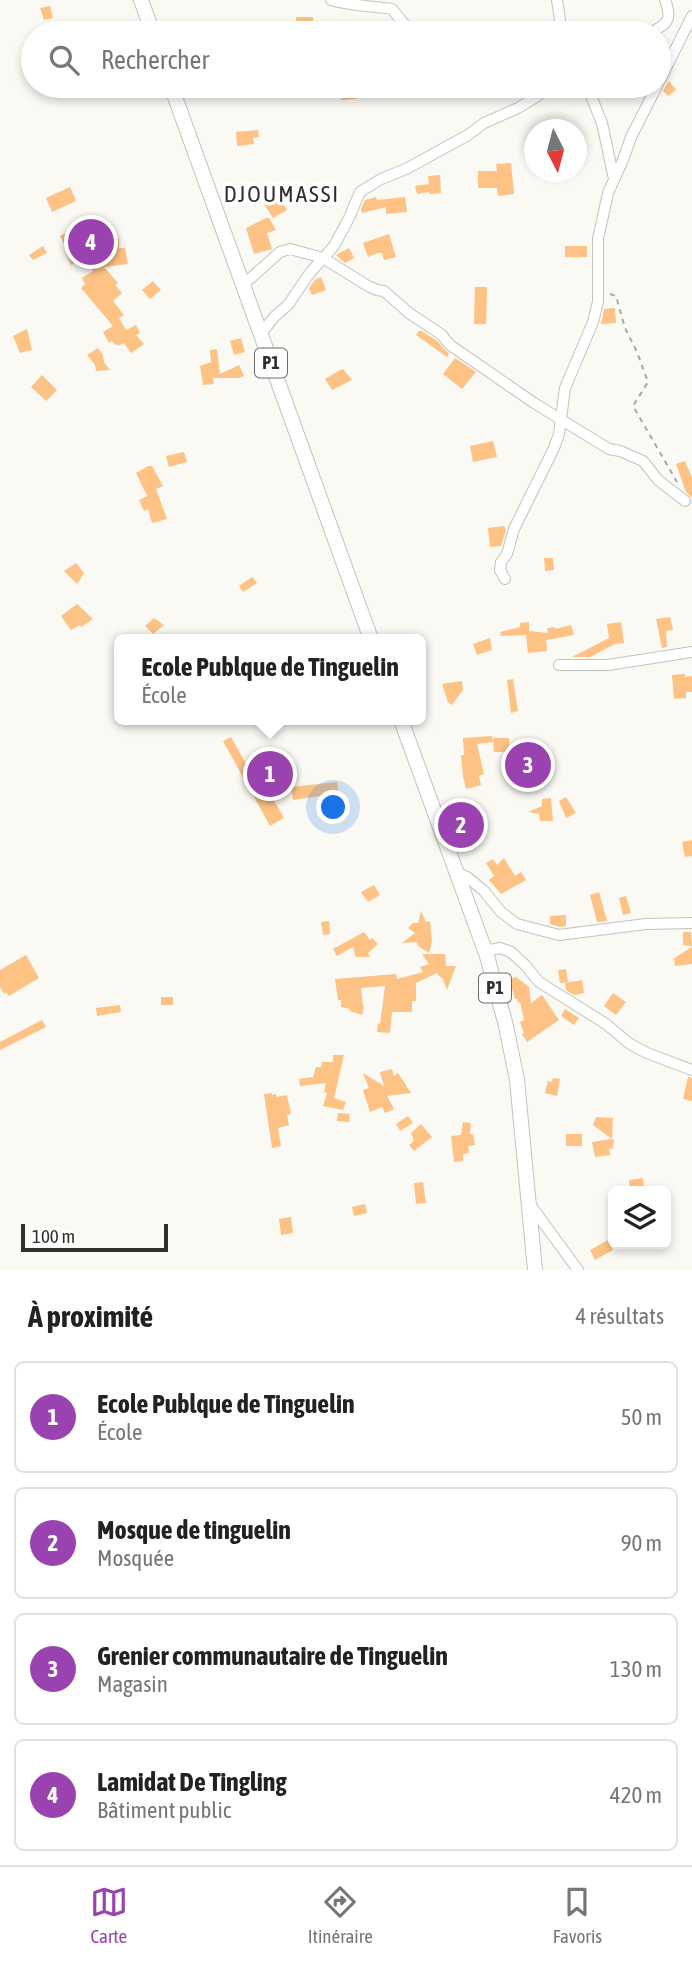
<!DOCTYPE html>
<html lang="fr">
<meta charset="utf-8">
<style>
:root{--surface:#fff;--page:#f2f2f2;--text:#222;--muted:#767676;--line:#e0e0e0;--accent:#9a43b0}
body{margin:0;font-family:"Asap Condensed",sans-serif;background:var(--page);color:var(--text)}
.controls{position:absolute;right:21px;bottom:21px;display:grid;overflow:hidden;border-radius:10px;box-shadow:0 4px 10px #0003}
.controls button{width:63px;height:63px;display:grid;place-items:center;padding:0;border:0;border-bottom:2px solid var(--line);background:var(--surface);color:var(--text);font:35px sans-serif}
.compass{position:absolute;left:524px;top:119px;width:63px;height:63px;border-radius:50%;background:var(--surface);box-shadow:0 4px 10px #0003;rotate:174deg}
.scale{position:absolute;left:21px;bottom:18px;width:147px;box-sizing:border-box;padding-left:7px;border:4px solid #302f2d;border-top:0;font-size:19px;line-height:24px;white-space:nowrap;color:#302f2d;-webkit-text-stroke:5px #fff;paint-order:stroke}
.you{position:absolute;left:334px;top:808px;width:24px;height:24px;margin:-18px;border:5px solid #fff;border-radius:50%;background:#1a73e8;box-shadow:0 0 0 10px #1a73e833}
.badge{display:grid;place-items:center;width:46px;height:46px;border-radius:50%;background:var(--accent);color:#fff;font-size:23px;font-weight:700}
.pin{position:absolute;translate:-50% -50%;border:4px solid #fff;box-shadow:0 2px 7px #0006}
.popup{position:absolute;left:114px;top:634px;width:312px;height:91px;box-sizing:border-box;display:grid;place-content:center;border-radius:10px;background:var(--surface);filter:drop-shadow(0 2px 5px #0005);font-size:23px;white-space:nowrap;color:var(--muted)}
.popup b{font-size:26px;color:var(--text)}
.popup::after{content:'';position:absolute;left:50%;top:100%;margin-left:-14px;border:14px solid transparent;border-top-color:var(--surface)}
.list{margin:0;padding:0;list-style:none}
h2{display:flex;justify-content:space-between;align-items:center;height:91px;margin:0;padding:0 28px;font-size:30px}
h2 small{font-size:23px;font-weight:400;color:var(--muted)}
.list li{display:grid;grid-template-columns:46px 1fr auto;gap:21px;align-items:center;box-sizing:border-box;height:112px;margin:0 14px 14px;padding:0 14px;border:2px solid var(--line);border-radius:10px}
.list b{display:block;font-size:26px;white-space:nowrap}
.list p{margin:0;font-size:23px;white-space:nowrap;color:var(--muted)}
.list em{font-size:23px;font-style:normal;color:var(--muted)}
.icon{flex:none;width:38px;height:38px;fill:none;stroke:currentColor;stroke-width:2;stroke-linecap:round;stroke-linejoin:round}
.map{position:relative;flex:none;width:692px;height:1270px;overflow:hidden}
.search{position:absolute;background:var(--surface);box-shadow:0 4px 10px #0003;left:21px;right:21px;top:21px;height:77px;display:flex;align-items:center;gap:18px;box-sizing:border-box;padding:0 24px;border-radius:38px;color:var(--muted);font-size:26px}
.sheet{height:595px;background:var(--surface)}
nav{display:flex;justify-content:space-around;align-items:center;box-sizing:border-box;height:98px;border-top:2px solid var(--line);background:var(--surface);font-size:19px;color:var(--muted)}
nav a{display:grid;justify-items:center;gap:4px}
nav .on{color:var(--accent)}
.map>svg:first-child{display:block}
.building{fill:#fdc284}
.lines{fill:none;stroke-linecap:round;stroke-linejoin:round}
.minor-casing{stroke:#c4c2bd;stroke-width:12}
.major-casing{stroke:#c4c2bd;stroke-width:16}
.path{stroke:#aaa8a4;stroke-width:2;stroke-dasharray:5 5;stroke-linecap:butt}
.minor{stroke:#fff;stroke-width:10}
.major{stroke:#fff;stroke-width:14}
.labels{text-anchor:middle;stroke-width:7;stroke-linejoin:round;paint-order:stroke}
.shield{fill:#fff;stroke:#6e6d6c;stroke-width:2}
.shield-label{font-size:18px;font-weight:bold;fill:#302f2d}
.quarter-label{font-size:23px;letter-spacing:2px;fill:#302f2d;stroke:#fff}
</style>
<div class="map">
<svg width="692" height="1270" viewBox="0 0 692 1270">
<rect width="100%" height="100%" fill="#fbf9f4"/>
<g class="building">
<polygon points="50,6 53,18 44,20 40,8"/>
<polygon points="296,17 313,17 313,33 297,33"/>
<polygon points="669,81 676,90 668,96 663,91"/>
<polygon points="336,86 361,86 361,93 356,93 356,99 341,100 340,93 336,93"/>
<rect x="381" y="86" width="23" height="8"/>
<polygon points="489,86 503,86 505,93 492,97"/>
<polygon points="258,130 259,137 253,138 254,144 237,146 236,132"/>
<polygon points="511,163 514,194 498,196 497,188 478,188 478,171 497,171 496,164"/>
<polygon points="440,175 441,193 429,194 429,192 417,194 415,186 429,184 428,176"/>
<polygon points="272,185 275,190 276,189 287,210 273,218 262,201 254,206 250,200"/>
<polygon points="70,187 76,201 52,212 46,198"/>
<polygon points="376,197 377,200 405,197 407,212 386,214 386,207 362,213 361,209 365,200"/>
<polygon points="266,218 269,218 276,230 267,233 272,249 254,254 246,228"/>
<polygon points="68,232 71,237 75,235 81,246 98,240 96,235 107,232 109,238 119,238 119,248 125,248 128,264 104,267 118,283 115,285 122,293 113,301 124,315 119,318 126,330 136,325 140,333 136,335 144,344 131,353 124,343 118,346 117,344 115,345 112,341 109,343 103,332 113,326 81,288 85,284 82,278 93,271 86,257 71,265 66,254 69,253 60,236"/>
<polygon points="389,234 396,257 384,260 382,253 378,253 368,257 363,243"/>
<polygon points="43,246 47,253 33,260 29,255"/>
<rect x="565" y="246" width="22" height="11"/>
<polygon points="349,248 354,258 345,263 336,255"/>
<polygon points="321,277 326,290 312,295 309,288 315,280"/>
<polygon points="153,281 161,290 150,299 142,290"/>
<polygon points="475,287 487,287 486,324 474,324"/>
<polygon points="615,308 616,323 601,324 604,309"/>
<polygon points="27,329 32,350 20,353 13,336"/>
<polygon points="420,330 437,341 449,354 447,357 416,335"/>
<polygon points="241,338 245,352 234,355 230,341"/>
<polygon points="98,348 103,355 104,362 110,370 96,371 95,365 87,355"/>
<polygon points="217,349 220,374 239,365 244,376 239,378 213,378 214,384 203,385 200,366 211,362 210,350"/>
<polygon points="455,358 476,372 462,389 443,374"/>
<polygon points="342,369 344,370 352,380 332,390 325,379"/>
<polygon points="42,375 57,390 46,401 31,387"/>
<polygon points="493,441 497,457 473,462 470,446"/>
<polygon points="184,452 187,462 169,467 166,456"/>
<polygon points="685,461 692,478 692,498 686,492 676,464"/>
<polygon points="148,466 152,466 163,486 156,489 167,519 152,523 148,509 144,511 139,500 147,496 136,473"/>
<polygon points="504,526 506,530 501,546 490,547 488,528"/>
<polygon points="544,558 553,558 554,570 545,571"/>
<polygon points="76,563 84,573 77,584 64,571"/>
<polygon points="252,577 257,583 243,592 239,586"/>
<polygon points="77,604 93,619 81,627 80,625 71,630 61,616"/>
<polygon points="670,617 673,630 666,631 667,647 662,648 656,619"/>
<polygon points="154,618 164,625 153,634 145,626"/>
<polygon points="529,622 529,631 548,633 547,628 555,627 555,629 571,625 574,635 546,640 547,651 528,653 526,635 501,636 500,632 520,627 520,623"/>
<polygon points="621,622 624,643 615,644 590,657 572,657 609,638 607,624"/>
<polygon points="490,638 492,650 477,655 473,644"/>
<polygon points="685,674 685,677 692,676 692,692 686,692 686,698 674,699 672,675"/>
<polygon points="513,679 518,711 511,713 507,680"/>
<polygon points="462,681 463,690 452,705 448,702 442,684"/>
<polygon points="492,736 493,742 477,744 484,774 479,776 481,785 466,789 463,776 461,755 464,755 463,738"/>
<polygon points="231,737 249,769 255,766 284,818 270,826 223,741"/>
<polygon points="493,738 509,738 509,752 494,752"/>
<polygon points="337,782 339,797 321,799 320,796 293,800 291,787"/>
<polygon points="566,797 576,813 566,818 559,801"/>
<polygon points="551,798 553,821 540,821 539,814 528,812 542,806 542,799"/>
<polygon points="471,822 475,830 463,835 459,827"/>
<polygon points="692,840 692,856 685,857 682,842"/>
<polygon points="504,858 515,876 521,872 526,880 501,894 489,880 494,876 486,863 493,859 497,865"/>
<polygon points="374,885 380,895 368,902 361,892"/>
<polygon points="599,892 607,921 597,922 590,895"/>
<polygon points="626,896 631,913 623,915 619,898"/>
<polygon points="421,911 426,922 430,921 432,942 429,953 418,946 417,942 402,943 415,933 408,928 413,923 418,923"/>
<polygon points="566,915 566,926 560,927 550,924 550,916"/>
<polygon points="329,921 330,934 323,935 321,922"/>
<polygon points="364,932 370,940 372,938 378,944 368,953 370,957 356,957 353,947 337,956 333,949"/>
<polygon points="683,932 691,932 692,946 683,945"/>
<polygon points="692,947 692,964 675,966 674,958"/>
<polygon points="422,954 445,954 446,966 456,966 447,990 443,979 440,977 437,973 416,983 416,1001 412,1001 412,1012 392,1012 390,1033 377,1032 378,1023 380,1024 385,986 361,988 363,1006 364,1007 362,1015 350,1011 350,1009 341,1007 341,1000 338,1000 335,979 396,974 397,979 423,972 420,967 429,964"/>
<polygon points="26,955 39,978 9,996 6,992 4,994 0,987 0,970"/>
<polygon points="566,969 568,982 560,983 558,970"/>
<polygon points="516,977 529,987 531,1003 542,995 559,1020 527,1042 522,1034 524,1033 520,1022 524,1020 520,1002 518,1003 517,999 515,999 509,979"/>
<polygon points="582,980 584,993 574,995 566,990 565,983"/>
<polygon points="613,993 626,1002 616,1015 604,1006"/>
<rect x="161" y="997" width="12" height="8"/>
<polygon points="120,1005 121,1012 97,1016 96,1008"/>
<polygon points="565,1009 579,1018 574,1025 561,1016"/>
<polygon points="42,1020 46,1027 0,1050 0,1042"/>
<polygon points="333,1055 344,1055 334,1098 346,1102 343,1110 323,1106 327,1093 324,1092 326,1083 300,1086 299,1079 313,1077 316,1067 321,1067 322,1062 333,1062"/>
<polygon points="392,1069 394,1076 398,1073 411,1093 387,1096 394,1109 385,1113 382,1107 370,1112 363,1090 369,1088 363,1073 384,1086 380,1072"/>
<polygon points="688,1077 692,1078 692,1101 683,1099"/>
<polygon points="553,1078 560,1079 557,1096 545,1093 548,1081 552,1082"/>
<polygon points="272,1093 272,1095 276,1094 276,1097 287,1095 291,1114 287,1115 289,1125 278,1128 281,1146 272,1148 264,1094"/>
<polygon points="338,1113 350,1114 349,1122 337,1121"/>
<polygon points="408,1116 413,1123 400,1131 396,1124"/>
<polygon points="596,1117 613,1118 612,1139 614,1140 613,1149 609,1148 610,1155 595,1157 592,1142 612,1139 593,1125"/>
<polygon points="463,1122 471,1123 470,1134 473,1134 475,1145 468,1146 469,1153 463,1154 463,1161 454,1162 451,1136 461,1135"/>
<polygon points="421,1124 432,1137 414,1151 409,1145 414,1141 411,1133"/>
<rect x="566" y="1134" width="16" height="12"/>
<polygon points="643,1178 644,1191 630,1191 629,1180"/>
<polygon points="423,1182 426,1203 416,1204 414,1183"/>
<polygon points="365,1204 367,1213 354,1216 352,1207"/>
<polygon points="291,1217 293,1233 281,1235 279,1219"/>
<polygon points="608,1240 613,1250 595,1260 590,1250"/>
</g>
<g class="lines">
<g class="minor-casing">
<g id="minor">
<path d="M331,0C351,6 372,6 392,9L409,30L417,33"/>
<polyline points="557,0 562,33"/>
<polyline points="547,33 560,23"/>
<path d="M649,33C667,25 673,20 665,0"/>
<polyline points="659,82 692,16"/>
<polyline points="587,86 602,123 614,179"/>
<polyline points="243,285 280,252 290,249 323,258 368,286 377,290 384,291 409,313 442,335 450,345 534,403 609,449 620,451 643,461 658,480 685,501"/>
<polyline points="261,334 274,317 288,305 309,274 334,246 349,218 360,192 381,179 406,169 468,135 484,123 518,108 536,97 548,86"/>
<polyline points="505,579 500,570 501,562 507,554 514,529 554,448 559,434 565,388 593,322 598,302 598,239 608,193 623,160 631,137 657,86"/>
<polyline points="559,665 608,665 692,652"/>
<polyline points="456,872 467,877 484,891 501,912 517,924 559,935 646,924 692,923"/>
<polyline points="485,951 500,948 511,952 526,966 539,982 606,1024 630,1044 647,1053 692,1070"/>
<polyline points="529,1203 578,1270"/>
</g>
</g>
<g class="major-casing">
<g id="major">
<polyline points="141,0 153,33"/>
<polyline points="171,86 371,639"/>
<polyline points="401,720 487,956 506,1026 517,1080 535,1270"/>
</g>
</g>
<polyline class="path" points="610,294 616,296 625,328 637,352 648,382 633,406 677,482"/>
<use href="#minor" class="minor"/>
<use href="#major" class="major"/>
</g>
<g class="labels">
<g class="shield">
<rect x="255" y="348.5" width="32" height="29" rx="5"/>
<rect x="479" y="973.5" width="32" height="29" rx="5"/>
</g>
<g class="shield-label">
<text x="271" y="369">P1</text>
<text x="495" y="994">P1</text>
</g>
<g class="quarter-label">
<text x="282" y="202">DJOUMASSI</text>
</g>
</g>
</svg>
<div class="controls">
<button><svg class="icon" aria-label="layers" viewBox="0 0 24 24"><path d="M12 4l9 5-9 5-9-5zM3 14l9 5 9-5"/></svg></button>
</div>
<svg class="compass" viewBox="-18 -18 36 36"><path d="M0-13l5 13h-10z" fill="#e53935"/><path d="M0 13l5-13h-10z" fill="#767676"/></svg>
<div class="scale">100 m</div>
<div class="you"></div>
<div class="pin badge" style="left:270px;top:774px">1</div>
<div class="popup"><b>Ecole Publque de Tinguelin</b>École</div>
<div class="pin badge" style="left:461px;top:825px">2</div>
<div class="pin badge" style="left:528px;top:765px">3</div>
<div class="pin badge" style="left:91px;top:242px">4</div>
<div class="search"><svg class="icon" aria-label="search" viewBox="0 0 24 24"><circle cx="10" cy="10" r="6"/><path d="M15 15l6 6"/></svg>Rechercher</div>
</div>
<section class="sheet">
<h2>À proximité<small>4 résultats</small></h2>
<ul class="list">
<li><span class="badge">1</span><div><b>Ecole Publque de Tinguelin</b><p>École</p></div><em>50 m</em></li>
<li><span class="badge">2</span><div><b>Mosque de tinguelin</b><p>Mosquée</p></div><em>90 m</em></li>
<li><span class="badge">3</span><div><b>Grenier communautaire de Tinguelin</b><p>Magasin</p></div><em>130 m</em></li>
<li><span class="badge">4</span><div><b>Lamidat De Tingling</b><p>Bâtiment public</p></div><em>420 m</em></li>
</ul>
</section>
<nav>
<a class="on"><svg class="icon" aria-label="map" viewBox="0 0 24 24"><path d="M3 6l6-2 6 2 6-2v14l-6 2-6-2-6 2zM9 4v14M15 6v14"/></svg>Carte</a>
<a><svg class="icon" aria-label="directions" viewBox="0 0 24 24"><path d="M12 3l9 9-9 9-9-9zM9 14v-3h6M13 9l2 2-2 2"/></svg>Itinéraire</a>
<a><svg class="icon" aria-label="saved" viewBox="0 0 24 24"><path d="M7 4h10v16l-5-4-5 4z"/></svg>Favoris</a>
</nav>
